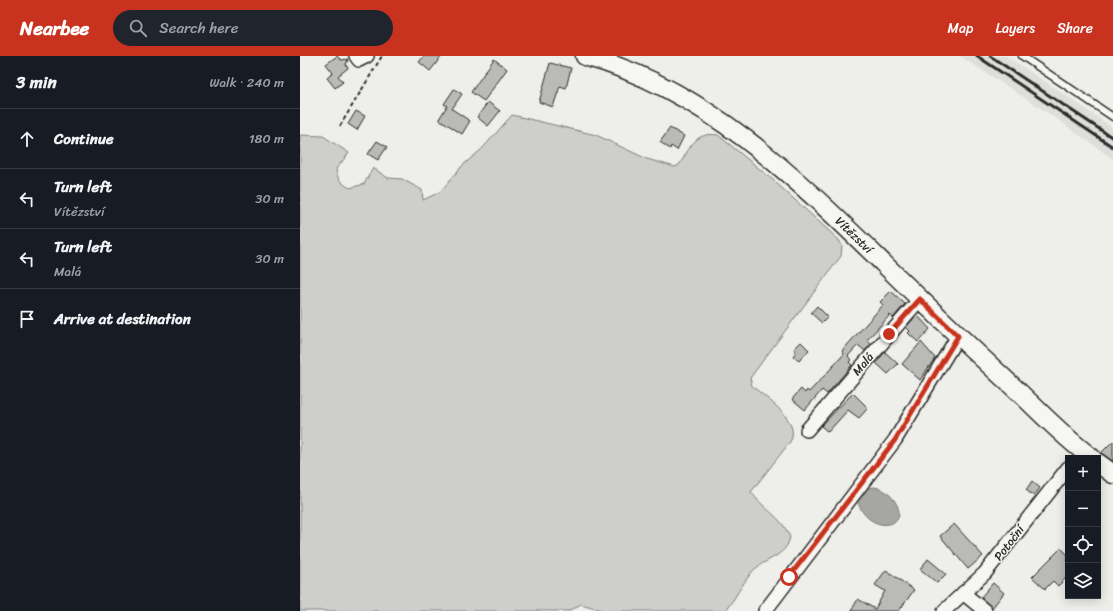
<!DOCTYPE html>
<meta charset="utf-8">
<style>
:root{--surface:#171b24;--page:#20242c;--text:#f1f3f6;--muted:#9ea1a6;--line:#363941;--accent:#c8321e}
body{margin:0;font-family:Sriracha,sans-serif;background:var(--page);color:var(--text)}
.controls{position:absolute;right:12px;bottom:12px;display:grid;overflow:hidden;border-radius:0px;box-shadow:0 2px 10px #0003}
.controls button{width:36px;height:36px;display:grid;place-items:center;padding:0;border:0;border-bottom:1px solid var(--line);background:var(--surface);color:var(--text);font:20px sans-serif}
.stop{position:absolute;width:12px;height:12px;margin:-9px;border:3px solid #c8321e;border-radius:50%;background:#fff}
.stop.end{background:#c8321e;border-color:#fff;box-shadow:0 1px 4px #0008}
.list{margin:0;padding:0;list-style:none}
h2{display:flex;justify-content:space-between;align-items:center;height:52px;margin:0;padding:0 16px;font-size:17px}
h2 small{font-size:13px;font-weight:400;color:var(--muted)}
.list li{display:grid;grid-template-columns:26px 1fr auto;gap:12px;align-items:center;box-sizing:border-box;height:60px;padding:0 16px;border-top:1px solid var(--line)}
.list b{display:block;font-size:15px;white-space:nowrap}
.list p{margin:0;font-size:13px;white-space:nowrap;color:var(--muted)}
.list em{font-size:13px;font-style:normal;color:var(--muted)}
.icon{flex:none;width:22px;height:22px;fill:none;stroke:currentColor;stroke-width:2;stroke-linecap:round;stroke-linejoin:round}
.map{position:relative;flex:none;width:813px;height:555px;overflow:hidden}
header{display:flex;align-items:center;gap:24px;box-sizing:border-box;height:56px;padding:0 20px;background:var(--accent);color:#fff}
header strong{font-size:19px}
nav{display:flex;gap:22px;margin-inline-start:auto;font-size:14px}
.search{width:280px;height:36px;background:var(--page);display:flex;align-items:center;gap:10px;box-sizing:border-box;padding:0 14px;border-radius:22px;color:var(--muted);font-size:15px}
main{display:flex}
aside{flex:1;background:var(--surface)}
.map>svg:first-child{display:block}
.built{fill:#dededb}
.green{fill:#cececa;stroke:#7c7c7a}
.water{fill:#a6a6a3;stroke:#757573}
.building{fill:#babab7;stroke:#2b2b2b}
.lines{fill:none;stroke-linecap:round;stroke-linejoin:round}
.lane-casing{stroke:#2b2b2b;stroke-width:9}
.street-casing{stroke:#2b2b2b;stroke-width:16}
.secondary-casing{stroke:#2b2b2b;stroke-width:21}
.path{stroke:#2b2b2b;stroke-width:2;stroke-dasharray:4 3;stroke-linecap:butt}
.lane{stroke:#f6f6f2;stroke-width:6}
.street{stroke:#f6f6f2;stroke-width:13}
.secondary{stroke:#f6f6f2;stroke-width:18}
.rail{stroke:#2b2b2b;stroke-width:3}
.route{stroke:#c8321e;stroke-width:5}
.labels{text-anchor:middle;stroke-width:3;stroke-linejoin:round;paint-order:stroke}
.street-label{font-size:12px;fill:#2b2b2b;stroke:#f6f6f2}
</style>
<header>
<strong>Nearbee</strong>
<div class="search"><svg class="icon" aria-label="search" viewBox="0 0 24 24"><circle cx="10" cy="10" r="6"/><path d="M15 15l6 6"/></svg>Search here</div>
<nav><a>Map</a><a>Layers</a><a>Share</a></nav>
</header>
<main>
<aside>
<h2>3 min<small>Walk · 240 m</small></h2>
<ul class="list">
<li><svg class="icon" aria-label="ahead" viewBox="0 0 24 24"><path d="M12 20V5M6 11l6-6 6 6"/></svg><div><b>Continue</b></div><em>180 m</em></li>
<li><svg class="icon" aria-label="left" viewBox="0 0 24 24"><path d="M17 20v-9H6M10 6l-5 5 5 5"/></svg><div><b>Turn left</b><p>Vítězství</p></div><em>30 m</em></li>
<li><svg class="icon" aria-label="left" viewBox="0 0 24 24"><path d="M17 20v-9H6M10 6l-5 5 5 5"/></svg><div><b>Turn left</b><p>Malá</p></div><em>30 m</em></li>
<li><svg class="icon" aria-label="arrive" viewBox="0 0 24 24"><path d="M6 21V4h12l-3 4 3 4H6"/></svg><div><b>Arrive at destination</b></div></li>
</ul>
</aside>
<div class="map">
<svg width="813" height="555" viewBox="0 0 813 555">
<rect width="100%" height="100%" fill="#eeeeea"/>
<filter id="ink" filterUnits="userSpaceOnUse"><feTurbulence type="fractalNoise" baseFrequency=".025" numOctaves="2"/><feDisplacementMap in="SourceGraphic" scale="8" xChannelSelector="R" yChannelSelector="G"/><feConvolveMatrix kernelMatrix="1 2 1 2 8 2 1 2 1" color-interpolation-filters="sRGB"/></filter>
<g filter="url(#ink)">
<polygon class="built" points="660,0 706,0 764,38 813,72 813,103 751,59"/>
<path class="green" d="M212,59L296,79L347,103L375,111L379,109C390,93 394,75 418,79L473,124L539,184L542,190L541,200L450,322L452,330C466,342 502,365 490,386L451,436C463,453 482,461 490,481C486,502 464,502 452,516C442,528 435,543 425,555H306L281,548L269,555H0V79L23,80L49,97L36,113C37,123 41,127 50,132L64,128L73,112L88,122L102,123L122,134L123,144L140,136L162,110L182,93Z"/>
<path class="water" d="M574,431C582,432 589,437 594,444C614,472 568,481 557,444L562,433Z"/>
<g class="building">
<polygon points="37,0 41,4 48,3 46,9 48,12 38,20 43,26 35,32 27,22 33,17 26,8"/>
<polygon points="124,0 142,0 130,15 119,6"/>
<polygon points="194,3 207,13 184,45 171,36"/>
<polygon points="250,7 271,12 266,32 260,30 253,51 239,46"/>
<polygon points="154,33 162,38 152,53 170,65 162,78 139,63 147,50 144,48"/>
<polygon points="188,46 200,55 188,70 177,61"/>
<polygon points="56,55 65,60 57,74 48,68"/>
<polygon points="370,72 384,80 377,94 371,90 370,93 360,86"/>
<polygon points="77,85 87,91 78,104 68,98"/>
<polygon points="591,235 605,248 593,262 590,259 567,284 571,288 565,295 558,289 548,300 551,304 549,306 552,309 527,338 522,334 505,354 492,343 501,333 505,337 507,334 509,336 526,318 544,298 542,295 583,249 580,246"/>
<polygon points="517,250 528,261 522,267 511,257"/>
<polygon points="617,259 630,273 618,286 608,277 610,275 606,271"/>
<polygon points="501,286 509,294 499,305 493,300 496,296 494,293"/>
<polygon points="621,286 635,302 620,324 602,308"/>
<polygon points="585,296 598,308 588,318 576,307"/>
<polygon points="553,337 568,352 559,362 548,354 528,376 521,370"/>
<polygon points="813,385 813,405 801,397"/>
<polygon points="732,425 740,432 734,440 726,434"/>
<polygon points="654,468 683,500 668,513 640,480"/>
<polygon points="761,492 768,499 768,520 758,530 753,525 745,533 732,521"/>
<polygon points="628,503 646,518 637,527 620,513"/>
<polygon points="586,514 614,534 599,555 551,555 558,543 575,553 585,535 575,529"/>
<polygon points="693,527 704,537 692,552 681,541"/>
</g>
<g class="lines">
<g class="lane-casing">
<polyline id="lane" points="722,0 813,61"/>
</g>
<g class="street-casing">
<g id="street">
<polyline points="56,0 59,4 67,0"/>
<polyline points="507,374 620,243"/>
<polyline points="663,537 685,555"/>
<polyline points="465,555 595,384 658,280"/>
<polyline points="644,555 685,517 768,412"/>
</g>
</g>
<g class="secondary-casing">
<g id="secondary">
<path d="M285,0C406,33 496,122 583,207C629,252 674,295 721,338C744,360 766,383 792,402"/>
<polyline points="798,407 813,418"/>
</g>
</g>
<polyline class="path" points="40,70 82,0"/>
<use href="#lane" class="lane"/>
<use href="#street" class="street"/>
<use href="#secondary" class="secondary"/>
<g class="rail">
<polyline points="677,0 813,91"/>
<polyline points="690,0 813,82"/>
</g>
</g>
</g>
<g class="lines" filter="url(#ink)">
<polyline class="route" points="489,521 595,384 658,280 620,243 589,278"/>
</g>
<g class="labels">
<g class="street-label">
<text transform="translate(554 179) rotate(44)" y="4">Vítězství</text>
<text transform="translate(563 308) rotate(-49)" y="4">Malá</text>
<text transform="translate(709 487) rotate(-52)" y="4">Potoční</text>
</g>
</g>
</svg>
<div class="controls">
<button>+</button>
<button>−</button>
<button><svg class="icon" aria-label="locate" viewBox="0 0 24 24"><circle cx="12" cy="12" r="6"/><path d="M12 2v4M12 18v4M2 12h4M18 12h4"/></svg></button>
<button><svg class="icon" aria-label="layers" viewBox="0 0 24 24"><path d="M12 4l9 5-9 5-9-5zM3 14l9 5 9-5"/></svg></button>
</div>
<div class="stop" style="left:489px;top:521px"></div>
<div class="stop end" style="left:589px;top:278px"></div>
</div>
</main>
